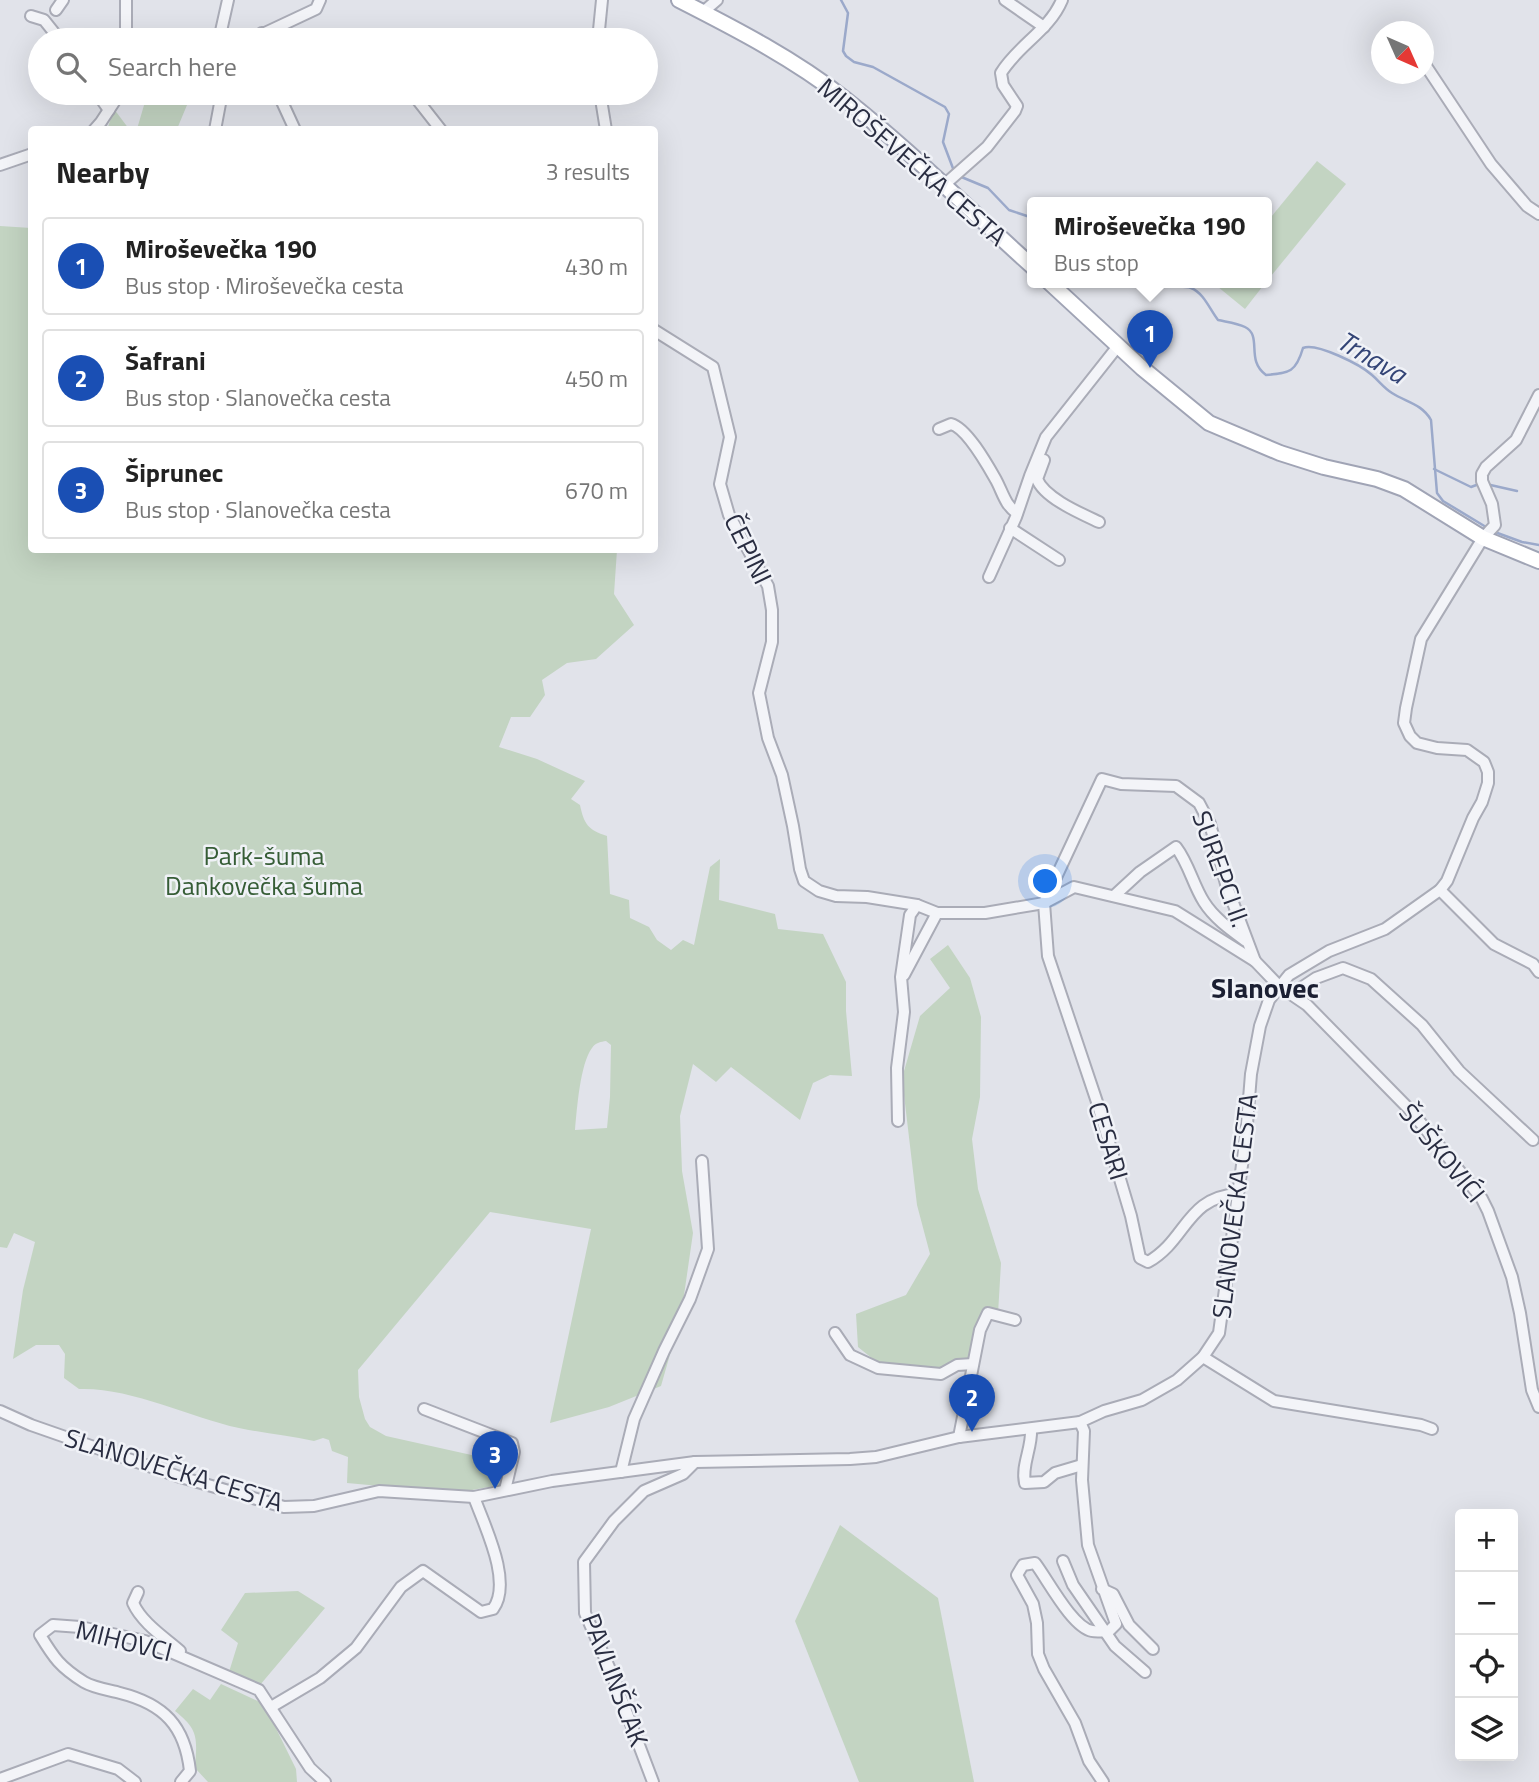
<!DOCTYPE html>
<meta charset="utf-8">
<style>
:root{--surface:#fff;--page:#f6f6f6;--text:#222;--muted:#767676;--line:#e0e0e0;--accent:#7c3aed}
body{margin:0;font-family:"Titillium Web",sans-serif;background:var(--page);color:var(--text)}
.controls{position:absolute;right:21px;bottom:21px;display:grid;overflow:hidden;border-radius:7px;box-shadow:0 7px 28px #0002}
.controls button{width:63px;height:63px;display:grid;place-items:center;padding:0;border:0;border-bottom:2px solid var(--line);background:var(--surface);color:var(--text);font:35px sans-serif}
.compass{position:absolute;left:1371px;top:21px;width:63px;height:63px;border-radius:50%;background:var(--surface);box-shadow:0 7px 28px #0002;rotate:135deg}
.you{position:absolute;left:1046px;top:882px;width:24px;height:24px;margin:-18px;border:5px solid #fff;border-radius:50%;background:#1a73e8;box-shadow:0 0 0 10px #1a73e833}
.badge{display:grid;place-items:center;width:46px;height:46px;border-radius:50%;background:var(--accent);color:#fff;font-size:23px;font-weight:700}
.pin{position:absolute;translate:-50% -58px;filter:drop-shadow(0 2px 4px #0008)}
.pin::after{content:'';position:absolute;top:37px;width:24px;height:21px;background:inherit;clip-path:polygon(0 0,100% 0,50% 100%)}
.popup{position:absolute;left:1027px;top:197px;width:245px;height:91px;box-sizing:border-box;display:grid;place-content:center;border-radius:7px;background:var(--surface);filter:drop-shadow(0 2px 5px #0005);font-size:23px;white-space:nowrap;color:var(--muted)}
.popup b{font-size:26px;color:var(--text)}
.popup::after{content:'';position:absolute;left:50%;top:100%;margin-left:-14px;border:14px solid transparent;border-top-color:var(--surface)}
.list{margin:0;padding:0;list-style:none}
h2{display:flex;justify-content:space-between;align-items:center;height:91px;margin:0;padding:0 28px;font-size:30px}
h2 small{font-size:23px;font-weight:400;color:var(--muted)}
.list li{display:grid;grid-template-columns:46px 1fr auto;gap:21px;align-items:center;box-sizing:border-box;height:98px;margin:0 14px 14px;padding:0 14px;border:2px solid var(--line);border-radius:7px}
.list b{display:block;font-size:26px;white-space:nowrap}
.list p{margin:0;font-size:23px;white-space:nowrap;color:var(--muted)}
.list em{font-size:23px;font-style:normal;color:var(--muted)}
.icon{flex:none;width:38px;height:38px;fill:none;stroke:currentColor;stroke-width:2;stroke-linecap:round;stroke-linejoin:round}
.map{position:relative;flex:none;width:1539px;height:1782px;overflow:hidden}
.search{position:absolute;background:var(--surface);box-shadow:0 7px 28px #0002;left:28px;top:28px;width:630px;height:77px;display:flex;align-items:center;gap:18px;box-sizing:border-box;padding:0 24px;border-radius:38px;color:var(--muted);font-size:26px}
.panel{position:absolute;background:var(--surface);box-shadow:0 7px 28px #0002;left:28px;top:126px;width:630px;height:427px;border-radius:7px}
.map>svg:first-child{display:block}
.green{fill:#c3d4c2;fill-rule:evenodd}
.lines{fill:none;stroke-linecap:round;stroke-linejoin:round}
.stream{stroke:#9ba9ca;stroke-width:2.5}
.minor-casing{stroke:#aaacb7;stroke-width:14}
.major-casing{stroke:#a0a4b5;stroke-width:18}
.minor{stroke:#f3f4f8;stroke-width:10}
.major{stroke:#fff;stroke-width:14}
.labels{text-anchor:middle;stroke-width:5;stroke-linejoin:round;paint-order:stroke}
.street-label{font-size:26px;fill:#292d41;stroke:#f0f2f7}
.park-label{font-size:26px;fill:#365d36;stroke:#f0f2f7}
.water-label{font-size:28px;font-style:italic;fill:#334476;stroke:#f0f2f7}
.neighbourhood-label{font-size:28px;font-weight:bold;fill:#1b1f32;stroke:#f0f2f7}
</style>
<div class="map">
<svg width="1539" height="1782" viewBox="0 0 1539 1782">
<rect width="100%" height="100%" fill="#e1e3ea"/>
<g class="green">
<polygon points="145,93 192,93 177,129 137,129 147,95"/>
<polygon points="114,109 129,129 107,130"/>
<polygon points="1317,161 1346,184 1267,281 1267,222"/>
<path d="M0,226L31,228L32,550H617L614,594L634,625L596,659L567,663L542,680L545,695L530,717H511L499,747L537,759L585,781L571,799L580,805C584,824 588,830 607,836L610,894L629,900L630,918L649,927L657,940L671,950L683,940L694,945L710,867L720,859L719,900L775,914L778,929L823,934L846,982V1011L852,1076L830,1075L813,1083L800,1120L731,1067L716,1082L693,1064L680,1116L682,1171L693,1233L681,1316L661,1386L609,1407L550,1423L591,1229L490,1212L358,1370L359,1397L365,1419L370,1427L386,1436L494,1460L499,1467V1485L456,1493L347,1483L348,1457L332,1451L329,1440L323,1438L314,1441C289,1436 263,1433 239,1428C189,1417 130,1387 79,1389L64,1378L65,1354L59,1345H36L13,1359L23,1290L35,1242L14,1233L7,1248L0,1247ZM606,1041L611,1045L610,1097L607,1128L575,1130C577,1109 580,1064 592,1048C596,1042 601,1042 606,1041Z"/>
<polygon points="1212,282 1266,282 1245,309"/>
<polygon points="948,945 970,978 981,1017 980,1097 972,1139 978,1189 1001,1263 998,1314 987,1308 971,1358 959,1360 940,1369 878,1363 858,1347 856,1314 906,1295 930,1254 917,1205 902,1078 920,1016 950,988 930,959"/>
<polygon points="840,1525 938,1598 974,1782 859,1782 795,1621"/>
<polygon points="298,1591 325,1608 260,1685 229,1672 238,1643 221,1630 245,1593"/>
<path d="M221,1684L264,1704L296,1769L297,1782H208L195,1768C197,1738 199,1730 175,1711L193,1689L210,1700Z"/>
</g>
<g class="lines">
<g class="stream">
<polyline points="841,0 848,13 843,51 846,56 854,62 873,67 945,107 949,114 943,142 954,171"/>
<polyline points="959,176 988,188 1009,210 1030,217 1033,224"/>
<path d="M1162,282C1171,289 1181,285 1191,288C1204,293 1210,310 1218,320C1227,322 1237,323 1245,327C1263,336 1245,360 1266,375C1290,373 1296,372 1303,348C1316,342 1361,365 1372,375C1379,381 1384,388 1392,393C1406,402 1422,404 1431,420L1437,493L1443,501L1486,527"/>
<polyline points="1434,469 1471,487 1479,484"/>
<polyline points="1486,484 1517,491"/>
<polyline points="1492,531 1522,542 1539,545"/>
</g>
<g class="minor-casing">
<g id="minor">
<polyline points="1005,0 1044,27"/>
<polyline points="56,10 63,0"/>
<polyline points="703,12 717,0"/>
<polyline points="31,16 44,20 60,40"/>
<polyline points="262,33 280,40"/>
<polyline points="126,40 126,0"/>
<polyline points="219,40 228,0"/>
<polyline points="250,40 316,9 320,0"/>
<path d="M328,40C339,36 347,35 358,40"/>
<polyline points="598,40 602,0"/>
<polyline points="1424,63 1491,164 1527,206 1539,214"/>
<polyline points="97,93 109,110"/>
<polyline points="278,93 295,130"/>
<polyline points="412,93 441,130"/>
<polyline points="600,93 606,130"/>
<polyline points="94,130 101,122 120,93"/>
<polyline points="215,130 222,93"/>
<polyline points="0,165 32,154"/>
<path d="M943,186L987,147L1015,111L1017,106L1003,85L1001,73C1018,45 1049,31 1062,0"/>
<polyline points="654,330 713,367 730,437 720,484 729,515 768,586 772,610 772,642 759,693 768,738 782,775 793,826 800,869 804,881 819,891 836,896 867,897 917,905 937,913 985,913 1044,903 1074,887 1175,911 1255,961 1279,986 1307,1005 1411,1111 1482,1199 1488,1211 1512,1277 1520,1313 1532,1390 1539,1407"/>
<path d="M939,429L951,424C967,428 988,466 996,480C1003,493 1005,505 1017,513"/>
<path d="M1044,460L1037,479C1044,498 1082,514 1099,522"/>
<polyline points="1010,528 1059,560"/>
<polyline points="989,577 1016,517 1030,476 1046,437 1118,346"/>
<polyline points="1440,890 1494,944 1533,964 1539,972"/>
<path d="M1114,896L1140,872L1176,847C1189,864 1193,885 1204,902C1214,918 1231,930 1246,941"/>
<polyline points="904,975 937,913"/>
<polyline points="1292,994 1316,978 1343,968 1371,979 1422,1025 1459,1071 1533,1140"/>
<polyline points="898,1121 897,1068 904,1012 901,977 910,915 917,905"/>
<path d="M1238,1194C1186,1197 1187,1240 1148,1262L1140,1258L1131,1216L1097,1102L1048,956L1044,903L1102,779L1121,784L1176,786L1199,803L1210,824L1226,884L1255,961"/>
<polyline points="835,1333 850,1355 878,1368 941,1374 957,1365 973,1364"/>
<polyline points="1203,1357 1274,1401 1421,1425 1432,1429"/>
<polyline points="424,1409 512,1443 514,1452 505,1490"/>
<polyline points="0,1411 31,1425 177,1476 284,1507 314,1506 379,1491 474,1497 552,1481 695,1462 850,1459 876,1457 959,1437 1080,1422 1104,1411 1142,1400 1177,1380 1203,1357 1219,1333 1246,1136 1251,1074 1260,1026 1269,1000 1289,975 1329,951 1385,929 1440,890 1447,881 1473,818 1482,802 1488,783 1488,772 1484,762 1467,750 1437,748 1417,743 1410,736 1404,723 1406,708 1421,639 1483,538 1495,525 1492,504 1482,481 1482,474 1486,467 1516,440 1539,395"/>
<path d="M1080,1422L1084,1431L1082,1480L1088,1545L1116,1624L1109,1631C1104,1631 1097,1632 1092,1631C1072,1627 1048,1580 1035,1563L1023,1565L1017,1575L1033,1604L1037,1623L1038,1654L1044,1669L1075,1723L1089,1761L1103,1782"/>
<path d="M1031,1430C1032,1448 1021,1466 1025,1483L1044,1482L1055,1473L1082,1465"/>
<polyline points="959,1437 980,1330 988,1313 1015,1320"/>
<polyline points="621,1472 634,1419 664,1351 690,1299 708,1249 702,1161"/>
<polyline points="1063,1561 1073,1585 1115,1646 1145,1672"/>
<polyline points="1102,1589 1113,1594 1129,1625 1153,1649"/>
<path d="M138,1592L133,1603C142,1623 164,1637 180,1651"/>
<path d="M271,1707L320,1678L356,1648L401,1587L423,1571L481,1612L493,1609C513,1582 484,1525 474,1497"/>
<polyline points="0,1779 68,1754 118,1769 135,1782"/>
<path d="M181,1782L190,1771C185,1726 164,1704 120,1693C109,1690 94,1688 84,1682C60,1667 54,1658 40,1635L53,1625L80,1627L145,1641L259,1690L310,1768L325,1782"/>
<polyline points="653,1782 612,1674 585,1613 584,1562 614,1521 644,1491 683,1474 695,1462"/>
</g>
</g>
<g class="major-casing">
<g id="major">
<path d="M679,0C736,29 794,59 845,99C911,151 970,211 1033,267"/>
<polyline points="1049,282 1142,368 1209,423 1280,453 1324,467 1377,479 1404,489 1483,538 1539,561"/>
</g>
</g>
<use href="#minor" class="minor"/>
<use href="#major" class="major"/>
</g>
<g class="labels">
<g class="street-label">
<text transform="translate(912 162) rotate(41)" y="9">MIROŠEVEČKA CESTA</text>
<text transform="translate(748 549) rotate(64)" y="9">ČEPINI</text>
<text transform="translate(1221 869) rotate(70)" y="9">SUREPCI II.</text>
<text transform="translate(1108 1141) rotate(73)" y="9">CESARI</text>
<text transform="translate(1442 1153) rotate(51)" y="9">ŠUŠKOVIĆI</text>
<text transform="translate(1235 1206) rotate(-83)" y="9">SLANOVEČKA CESTA</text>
<text transform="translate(174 1470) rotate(17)" y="9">SLANOVEČKA CESTA</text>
<text transform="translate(124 1641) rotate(14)" y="9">MIHOVCI</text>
<text transform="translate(615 1680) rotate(69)" y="9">PAVLINŠĆAK</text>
</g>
<g class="park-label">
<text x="264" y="865">Park-šuma<tspan x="264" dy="30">Dankovečka šuma</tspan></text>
</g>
<g class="water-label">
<text transform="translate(1372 357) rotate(31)" y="10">Trnava</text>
</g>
<g class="neighbourhood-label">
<text x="1265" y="998">Slanovec</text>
</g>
</g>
</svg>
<div class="controls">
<button>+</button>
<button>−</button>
<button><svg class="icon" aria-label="locate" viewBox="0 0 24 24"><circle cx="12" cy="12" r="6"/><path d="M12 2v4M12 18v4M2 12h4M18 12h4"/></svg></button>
<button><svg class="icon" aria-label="layers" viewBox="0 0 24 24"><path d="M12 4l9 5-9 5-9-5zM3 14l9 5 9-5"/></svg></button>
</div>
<svg class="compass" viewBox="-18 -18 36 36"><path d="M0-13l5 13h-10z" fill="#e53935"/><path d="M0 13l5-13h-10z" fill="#767676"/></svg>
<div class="you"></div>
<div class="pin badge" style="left:1150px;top:368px;background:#1a4fb4">1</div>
<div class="popup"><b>Miroševečka 190</b>Bus stop</div>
<div class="pin badge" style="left:972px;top:1432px;background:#1a4fb4">2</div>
<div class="pin badge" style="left:495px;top:1489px;background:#1a4fb4">3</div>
<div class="search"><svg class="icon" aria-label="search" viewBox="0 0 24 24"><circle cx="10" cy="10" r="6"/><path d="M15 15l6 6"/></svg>Search here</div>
<section class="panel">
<h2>Nearby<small>3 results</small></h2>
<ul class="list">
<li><span class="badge" style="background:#1a4fb4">1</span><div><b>Miroševečka 190</b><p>Bus stop · Miroševečka cesta</p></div><em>430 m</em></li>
<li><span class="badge" style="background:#1a4fb4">2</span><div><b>Šafrani</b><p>Bus stop · Slanovečka cesta</p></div><em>450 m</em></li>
<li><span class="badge" style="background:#1a4fb4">3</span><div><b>Šiprunec</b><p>Bus stop · Slanovečka cesta</p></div><em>670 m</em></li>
</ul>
</section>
</div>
